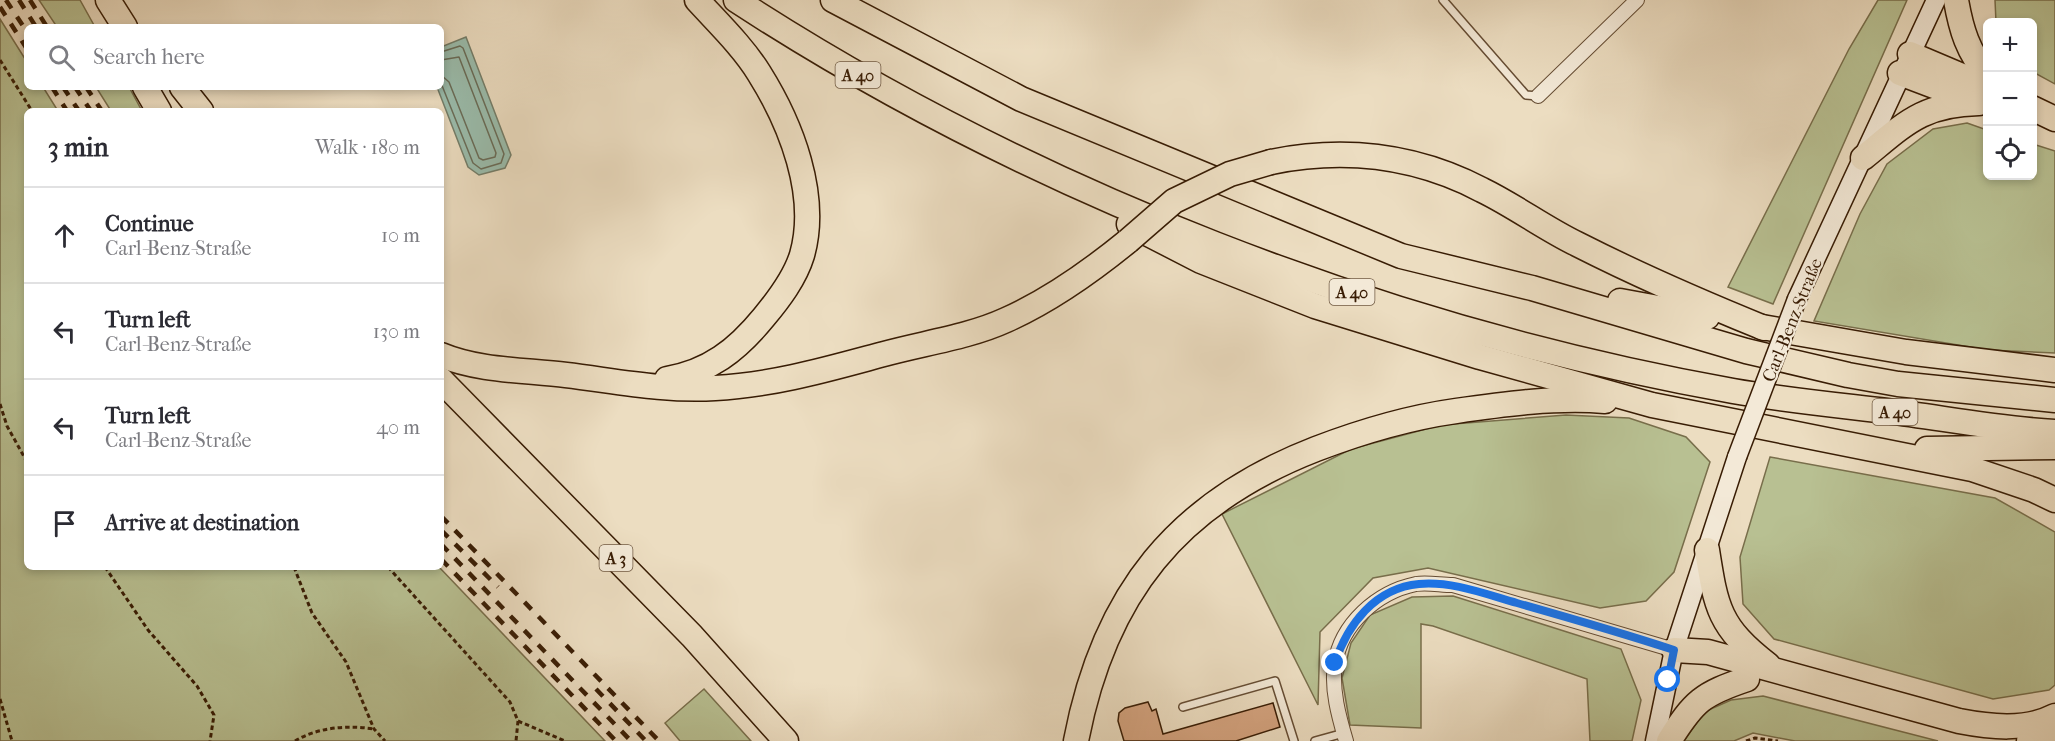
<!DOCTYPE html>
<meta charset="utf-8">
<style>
:root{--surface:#fff;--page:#f7f7f7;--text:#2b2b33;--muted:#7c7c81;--line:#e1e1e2}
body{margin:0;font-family:"IM FELL French Canon",serif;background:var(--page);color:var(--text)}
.controls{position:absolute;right:18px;top:18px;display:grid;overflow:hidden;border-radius:9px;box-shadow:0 3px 9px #0003}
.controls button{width:54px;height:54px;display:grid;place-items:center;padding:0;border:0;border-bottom:2px solid var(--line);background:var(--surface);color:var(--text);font:30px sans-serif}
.stop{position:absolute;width:18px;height:18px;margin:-14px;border:4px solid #1a73e8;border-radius:50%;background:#fff}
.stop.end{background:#1a73e8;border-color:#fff;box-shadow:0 2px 6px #0008}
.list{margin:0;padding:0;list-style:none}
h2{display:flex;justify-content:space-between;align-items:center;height:78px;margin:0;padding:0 24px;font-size:26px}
h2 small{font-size:20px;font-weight:400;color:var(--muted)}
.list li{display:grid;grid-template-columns:39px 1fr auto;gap:18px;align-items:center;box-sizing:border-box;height:96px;padding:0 24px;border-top:2px solid var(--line)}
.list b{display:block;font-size:22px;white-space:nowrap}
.list p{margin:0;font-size:20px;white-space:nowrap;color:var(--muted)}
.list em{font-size:20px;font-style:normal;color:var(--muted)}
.icon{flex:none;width:33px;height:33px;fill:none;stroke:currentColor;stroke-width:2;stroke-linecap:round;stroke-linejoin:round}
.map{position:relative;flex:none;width:2055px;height:741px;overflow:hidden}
.search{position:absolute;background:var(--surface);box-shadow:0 3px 9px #0003;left:24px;top:24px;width:420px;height:66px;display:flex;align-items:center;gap:15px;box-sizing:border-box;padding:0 21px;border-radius:9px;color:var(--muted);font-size:22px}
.panel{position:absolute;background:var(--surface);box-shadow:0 3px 9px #0003;left:24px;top:108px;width:420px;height:462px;border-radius:9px}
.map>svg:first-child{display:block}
.green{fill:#b8c092;stroke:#786e4b;stroke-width:1.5}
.water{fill:#9abdad;stroke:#737d69;stroke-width:1.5}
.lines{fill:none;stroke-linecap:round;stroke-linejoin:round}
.shore{stroke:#696c58;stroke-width:1.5}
.building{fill:#d3a27e;stroke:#381c04;stroke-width:1.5}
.lane-casing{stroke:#654c33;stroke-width:10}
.street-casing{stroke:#654c33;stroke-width:16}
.secondary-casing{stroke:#381c04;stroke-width:21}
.highway-casing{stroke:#381c04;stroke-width:27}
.path{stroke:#381c04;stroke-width:3;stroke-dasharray:4.5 3;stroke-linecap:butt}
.lane{stroke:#f3e9d7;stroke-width:7}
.street{stroke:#f3e9d7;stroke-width:14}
.secondary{stroke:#f3e9d7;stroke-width:18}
.highway{stroke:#ecddc1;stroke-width:24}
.rail{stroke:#381c04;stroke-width:4.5;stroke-dasharray:10 10;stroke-linecap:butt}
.secondary-bridge-casing{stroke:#381c04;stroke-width:21;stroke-linecap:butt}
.highway-bridge-casing{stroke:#381c04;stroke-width:27;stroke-linecap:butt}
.secondary-bridge{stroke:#f3e9d7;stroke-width:18}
.highway-bridge{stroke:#ecddc1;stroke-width:24}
.route{stroke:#1a73e8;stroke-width:8}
.labels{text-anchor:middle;stroke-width:4.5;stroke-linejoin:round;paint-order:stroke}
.shield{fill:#f3e9d7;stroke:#705a43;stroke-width:1.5}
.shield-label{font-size:16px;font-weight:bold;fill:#381c04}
.street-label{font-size:18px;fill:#381c04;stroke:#f3e9d7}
</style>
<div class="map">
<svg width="2055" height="741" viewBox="0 0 2055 741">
<rect width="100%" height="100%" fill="#ecddc1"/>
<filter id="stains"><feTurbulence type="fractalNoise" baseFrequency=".00333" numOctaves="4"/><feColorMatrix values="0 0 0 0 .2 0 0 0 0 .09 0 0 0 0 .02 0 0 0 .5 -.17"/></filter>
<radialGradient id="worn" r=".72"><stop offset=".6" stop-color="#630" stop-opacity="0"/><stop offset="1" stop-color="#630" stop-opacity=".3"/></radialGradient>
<g class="green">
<polygon points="39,0 80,0 95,27 57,27"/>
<polygon points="1878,0 1907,0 1773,304 1728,287 1849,49"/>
<polygon points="1995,0 2055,0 2055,84 2033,72 2032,22 1996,22"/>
<polygon points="0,19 27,62 27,87 43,87 58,111 27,111 27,567 439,567 605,741 0,741"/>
<polygon points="96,87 129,87 142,111 111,111"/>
<polygon points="1967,123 1987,130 1988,176 2032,176 2033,144 2055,151 2055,353 1988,350 1814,321 1860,214 1887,164 1933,129"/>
<polygon points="1566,415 1629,418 1686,437 1710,462 1674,572 1646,601 1600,608 1428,568 1373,578 1320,632 1318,705 1222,514 1351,449 1441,425"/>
<polygon points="1770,457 1995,498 2055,532 2055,685 2049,690 1993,699 1774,639 1743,604 1740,557"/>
<polygon points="1453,596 1621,649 1641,700 1632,741 1590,741 1587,679 1433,626 1421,624 1421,728 1350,725 1342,678 1351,643 1370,615 1412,597"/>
<polygon points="704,689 751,741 680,741 665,723"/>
<polygon points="1763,696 1938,741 1795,741 1753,733 1734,741 1684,741 1704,712 1731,700"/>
</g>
<polygon class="water" points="466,37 511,155 505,168 479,175 468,167 437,87 441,87 441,47"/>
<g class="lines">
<g class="shore">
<polyline points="441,52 460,46 463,48 504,154 501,163 481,169 473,163 441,83"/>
<polyline points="441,60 459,57 496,153 495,157 483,160 479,158 449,82 441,75"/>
</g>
</g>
<polygon class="building" points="1148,702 1152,711 1156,709 1163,734 1273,703 1280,727 1236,741 1124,741 1118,721 1119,713 1125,708"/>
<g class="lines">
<g class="lane-casing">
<g id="lane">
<polyline points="1443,0 1526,95 1538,96"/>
<polyline points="1183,707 1275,681 1294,741"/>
<polyline points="1315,741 1344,733"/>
</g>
</g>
<g class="street-casing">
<g id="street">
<polyline points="1538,96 1637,0"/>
<path d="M1346,741C1339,717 1331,689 1335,664C1341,624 1377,592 1416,584C1427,582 1441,585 1453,585L1674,650"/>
</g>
</g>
<g class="secondary-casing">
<g id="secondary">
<polyline points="1797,299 1936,0"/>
<polyline points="1655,741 1674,650 1737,457"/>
</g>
</g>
<g class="highway-casing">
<g id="highway">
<polyline points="108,0 125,27"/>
<path d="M736,0C1031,192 1387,329 1733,391C1784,400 1836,405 1887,411C1943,418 1999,429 2055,432"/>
<polyline points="833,0 1021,99 1401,256 1532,288 1746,351 1848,375 1898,384 2055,400"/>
<path d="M1956,0C1961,29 1968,53 1988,75"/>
<polyline points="1910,54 1988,87"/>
<polyline points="1900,73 1974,101"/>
<polyline points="145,87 159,111"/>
<polyline points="182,87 201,111"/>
<polyline points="2032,108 2055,119"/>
<path d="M1863,158C1905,124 1922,104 1979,103"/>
<path d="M1271,162C1345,147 1415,155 1482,190C1515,206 1544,228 1577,244C1638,275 1700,302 1764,328"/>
<polyline points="1129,224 1201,261 1315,306 1480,357 1652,405 1972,469 2034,490 2055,500"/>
<polyline points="1620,301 1707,317"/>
<polyline points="1762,327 1906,352 2055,370"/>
<path d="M441,355C479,371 526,370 566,375C616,381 664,391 715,388C774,385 828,369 884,354C924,343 969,337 1006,320C1051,300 1090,272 1128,241"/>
<path d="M667,379C709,372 737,350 764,317C779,299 795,278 802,255C819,195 791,124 759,73C743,47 718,23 697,0"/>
<polyline points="441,380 692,636 786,741"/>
<polyline points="1927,449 2055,447"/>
<path d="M1707,550C1716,608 1719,627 1768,665"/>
<path d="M1674,650L1708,652L1959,721C1990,727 2026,731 2055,716"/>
<path d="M1076,741C1104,594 1177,503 1316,449C1363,431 1406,418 1456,411C1504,404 1556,397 1605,401"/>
<path d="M1669,741C1694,701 1702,694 1747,679"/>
<polyline points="2029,741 2055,735"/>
</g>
</g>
<g class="path">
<polyline points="0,60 32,111"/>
<polyline points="0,404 7,426 27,462"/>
<polyline points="105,567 148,630 197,686 214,715 210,741"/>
<polyline points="294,567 312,613 346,662 374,729 385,741"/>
<polyline points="388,567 510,702 518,721 516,741"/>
<polyline points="0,699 12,741"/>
<polyline points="518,721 565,741"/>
<path d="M295,741C318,727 348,725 374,729"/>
<polyline points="1746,741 1755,738 1778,741"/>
</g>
<use href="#lane" class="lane"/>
<use href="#street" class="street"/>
<use href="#secondary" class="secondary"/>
<use href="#highway" class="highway"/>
<g class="rail">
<polyline points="6,0 27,32"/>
<polyline points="19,0 36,27"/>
<polyline points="30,0 47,27"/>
<polyline points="0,7 27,49"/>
<polyline points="52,87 67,111"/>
<polyline points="63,87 79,111"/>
<polyline points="75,87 91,111"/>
<polyline points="86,87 102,111"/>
<polyline points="441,516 659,741"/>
<polyline points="441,530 498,587"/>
<polyline points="441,544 631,741"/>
<polyline points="441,559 616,741"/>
<polyline points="596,689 646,741"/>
</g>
<g class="secondary-bridge-casing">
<polyline id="secondary-bridge" points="1737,457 1797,299"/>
</g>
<g class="highway-bridge-casing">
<polyline id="highway-bridge" points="1128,241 1174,201 1230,174 1271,162"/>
</g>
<use href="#secondary-bridge" class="secondary-bridge"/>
<use href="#highway-bridge" class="highway-bridge"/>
</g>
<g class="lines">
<path class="route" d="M1335,663C1347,625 1375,588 1419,584C1452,581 1485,594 1517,603C1570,618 1622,633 1674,650L1668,680"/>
</g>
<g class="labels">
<g class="shield">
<rect x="835.5" y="62" width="45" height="26" rx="4.5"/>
<rect x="1329.5" y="279" width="45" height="26" rx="4.5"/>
<rect x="1872.5" y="399" width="45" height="26" rx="4.5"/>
<rect x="599.5" y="545" width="33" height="26" rx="4.5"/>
</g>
<g class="shield-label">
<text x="858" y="81">A 40</text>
<text x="1352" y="298">A 40</text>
<text x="1895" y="418">A 40</text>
<text x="616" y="564">A 3</text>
</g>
<g class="street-label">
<text transform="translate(1792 320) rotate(-68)" y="6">Carl-Benz-Straße</text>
</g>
</g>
<rect width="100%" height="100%" filter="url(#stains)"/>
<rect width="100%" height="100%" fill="url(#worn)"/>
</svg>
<div class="controls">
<button>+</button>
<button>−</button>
<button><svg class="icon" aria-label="locate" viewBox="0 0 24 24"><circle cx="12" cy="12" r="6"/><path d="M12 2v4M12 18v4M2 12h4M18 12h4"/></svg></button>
</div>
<div class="stop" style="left:1668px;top:680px"></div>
<div class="stop end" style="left:1335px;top:663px"></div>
<div class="search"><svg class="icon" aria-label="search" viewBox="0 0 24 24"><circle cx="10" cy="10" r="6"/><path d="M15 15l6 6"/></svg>Search here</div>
<section class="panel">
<h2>3 min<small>Walk · 180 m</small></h2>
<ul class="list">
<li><svg class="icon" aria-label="ahead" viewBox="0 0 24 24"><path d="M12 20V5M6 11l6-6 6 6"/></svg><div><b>Continue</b><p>Carl-Benz-Straße</p></div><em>10 m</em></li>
<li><svg class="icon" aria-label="left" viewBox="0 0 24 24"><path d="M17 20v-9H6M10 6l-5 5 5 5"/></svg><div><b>Turn left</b><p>Carl-Benz-Straße</p></div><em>130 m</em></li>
<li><svg class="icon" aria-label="left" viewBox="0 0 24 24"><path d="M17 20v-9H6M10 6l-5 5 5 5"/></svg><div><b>Turn left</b><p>Carl-Benz-Straße</p></div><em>40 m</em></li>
<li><svg class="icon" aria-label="arrive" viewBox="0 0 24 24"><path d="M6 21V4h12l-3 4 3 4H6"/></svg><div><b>Arrive at destination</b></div></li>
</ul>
</section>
</div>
